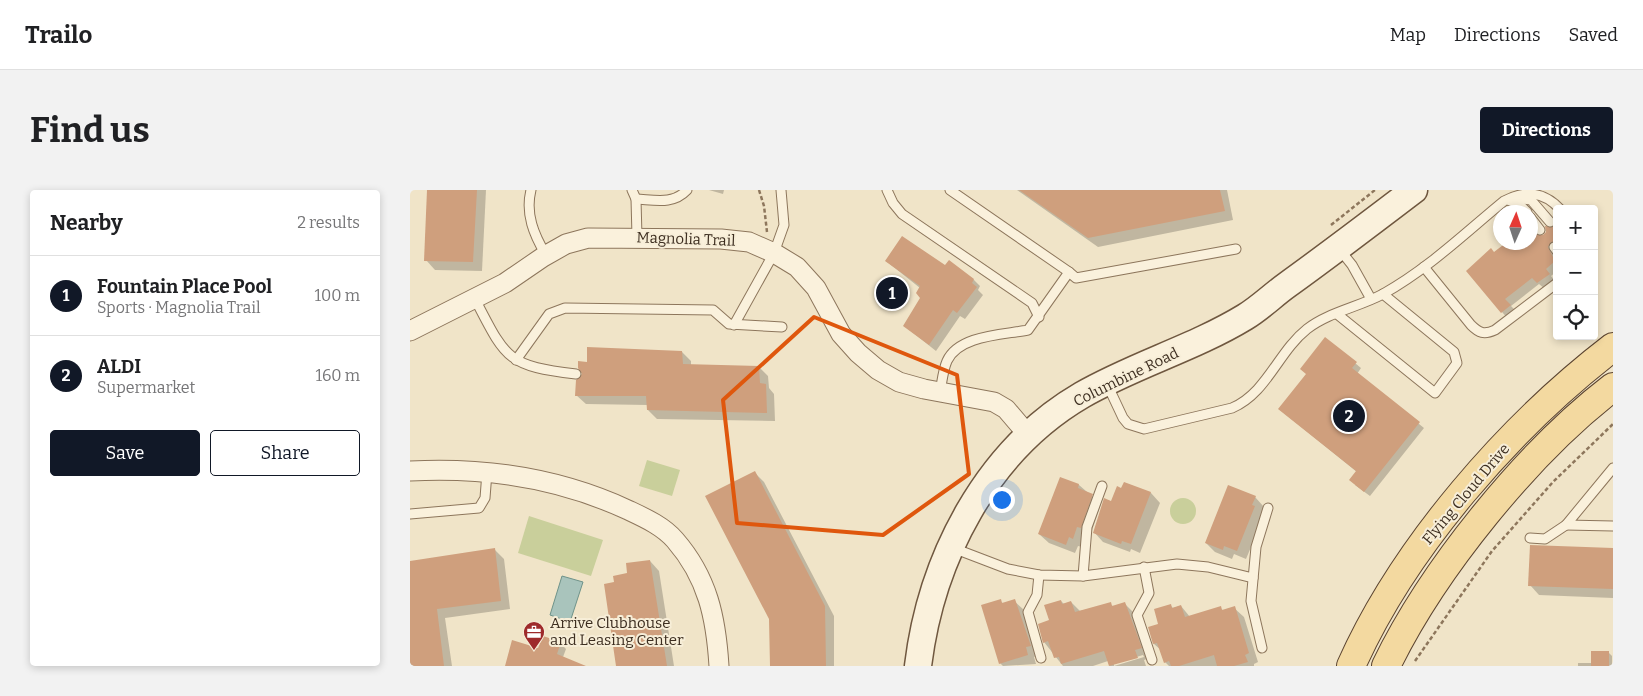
<!DOCTYPE html>
<meta charset="utf-8">
<style>
:root{--surface:#fff;--page:#f2f2f2;--text:#202124;--muted:#757577;--line:#e0e0e0;--accent:#111827}
body{margin:0;font-family:Bitter,serif;background:var(--page);color:var(--text)}
.controls{position:absolute;right:15px;top:15px;display:grid;overflow:hidden;border-radius:5px;box-shadow:0 2px 8px #0003}
.controls button{width:45px;height:45px;display:grid;place-items:center;padding:0;border:0;border-bottom:1px solid var(--line);background:var(--surface);color:var(--text);font:25px sans-serif}
.compass{position:absolute;left:1083px;top:15px;width:45px;height:45px;border-radius:50%;background:var(--surface);box-shadow:0 2px 8px #0003;rotate:3deg}
.you{position:absolute;left:591px;top:309px;width:18px;height:18px;margin:-12px;border:4px solid #fff;border-radius:50%;background:#1a73e8;box-shadow:0 0 0 8px #1a73e833}
.badge{display:grid;place-items:center;width:32px;height:32px;border-radius:50%;background:var(--accent);color:#fff;font-size:16px;font-weight:700}
.pin{position:absolute;translate:-50% -50%;border:2px solid #fff;box-shadow:0 1px 5px #0006}
.list{margin:0;padding:0;list-style:none}
h2{display:flex;justify-content:space-between;align-items:center;height:65px;margin:0;padding:0 20px;font-size:21px}
h2 small{font-size:16px;font-weight:400;color:var(--muted)}
.list li{display:grid;grid-template-columns:32px 1fr auto;gap:15px;align-items:center;box-sizing:border-box;height:80px;padding:0 20px;border-top:1px solid var(--line)}
.list b{display:block;font-size:19px;white-space:nowrap}
.list p{margin:0;font-size:16px;white-space:nowrap;color:var(--muted)}
.list em{font-size:16px;font-style:normal;color:var(--muted)}
.actions{display:flex;gap:10px;padding:15px 20px}
.actions a{flex:1;padding:11px 0;border:1px solid var(--accent);border-radius:5px;text-align:center;font-size:18px;color:var(--accent)}
.actions .main{background:var(--accent);color:#fff}
.icon{flex:none;width:28px;height:28px;fill:none;stroke:currentColor;stroke-width:2;stroke-linecap:round;stroke-linejoin:round}
.map{position:relative;flex:none;width:1203px;height:476px;overflow:hidden;border-radius:5px}
header{display:flex;align-items:center;gap:30px;box-sizing:border-box;height:70px;padding:0 25px;background:var(--surface);border-bottom:1px solid var(--line)}
header strong{font-size:24px}
nav{display:flex;gap:28px;margin-inline-start:auto;font-size:18px}
.intro{display:flex;align-items:center;justify-content:space-between;box-sizing:border-box;height:120px;padding:0 30px}
h1{margin:0;font-size:35px}
.button{padding:12px 22px;border-radius:5px;background:var(--accent);color:#fff;font-size:18px;font-weight:700}
main{display:flex;gap:30px;padding:0 30px}
aside{flex:1;background:var(--surface);border-radius:5px;box-shadow:0 2px 8px #0003}
.map>svg:first-child{display:block}
.green{fill:#c9cf9b}
.water{fill:#a9c4bc;stroke:#6f938a}
.shadow{fill:#0003}
.building{fill:#cf9f7d}
.lines{fill:none;stroke-linecap:round;stroke-linejoin:round}
.lane-casing{stroke:#8d765c;stroke-width:11}
.street-casing{stroke:#8d765c;stroke-width:21}
.secondary-casing{stroke:#6f573f;stroke-width:29}
.primary-casing{stroke:#5b4430;stroke-width:30}
.path{stroke:#8d765c;stroke-width:2.5;stroke-dasharray:4 2.5;stroke-linecap:butt}
.lane{stroke:#faf1dc;stroke-width:9}
.street{stroke:#faf1dc;stroke-width:19}
.secondary{stroke:#faf1dc;stroke-width:26}
.primary{stroke:#f3d9a0;stroke-width:28}
.marked{fill:none;stroke:#df570d;stroke-width:4;stroke-linejoin:round}
.labels{text-anchor:middle;stroke-width:4;stroke-linejoin:round;paint-order:stroke}
.street-label{font-size:15px;fill:#3d2e20;stroke:#f7eed8}
.poi-label{font-size:15px;fill:#3d2e20;stroke:#f7eed8;text-anchor:start}
</style>
<header>
<strong>Trailo</strong>
<nav><a>Map</a><a>Directions</a><a>Saved</a></nav>
</header>
<div class="intro"><h1>Find us</h1><a class="button">Directions</a></div>
<main>
<aside>
<h2>Nearby<small>2 results</small></h2>
<ul class="list">
<li><span class="badge">1</span><div><b>Fountain Place Pool</b><p>Sports · Magnolia Trail</p></div><em>100 m</em></li>
<li><span class="badge">2</span><div><b>ALDI</b><p>Supermarket</p></div><em>160 m</em></li>
</ul>
<div class="actions"><a class="main">Save</a><a>Share</a></div>
</aside>
<div class="map">
<svg width="1203" height="476" viewBox="0 0 1203 476">
<rect width="100%" height="100%" fill="#f0e4c8"/>
<g class="green">
<polygon points="237,270 270,280 262,306 229,296"/>
<circle cx="773" cy="321" r="13"/>
<polygon points="119,326 193,350 181,386 108,363"/>
</g>
<g class="water">
<polygon points="475,90 497,104 498,108 491,117 468,102"/>
<polygon points="152,386 173,392 160,432 140,425"/>
</g>
<g class="shadow">
<polygon points="18,0 76,0 72,81 25,80 16,70"/>
<polygon points="299,0 314,0 313,4"/>
<polygon points="607,0 817,0 823,30 688,57"/>
<polygon points="1147,35 1145,70 1147,81 1141,86 1145,91 1135,99 1129,94 1101,116 1107,122 1098,129 1058,82 1085,64 1120,52 1120,41 1125,46 1134,46"/>
<polygon points="476,71 535,76 564,90 570,96 568,100 573,105 555,129 550,126 526,161 502,142 512,107 510,98"/>
<polygon points="916,149 951,178 947,184 1014,238 960,306 945,295 947,282 869,219 897,184"/>
<polygon points="272,162 281,171 281,175 349,177 358,186 359,198 364,204 365,231 247,229 238,220 238,215 176,214 166,205 178,173"/>
<polygon points="345,283 354,292 424,426 424,476 361,476 360,429"/>
<polygon points="651,289 669,295 691,314 680,346 672,357 668,356 665,363 639,353 629,344"/>
<polygon points="715,293 741,303 750,313 730,363 721,359 720,362 693,352 684,342"/>
<polygon points="845,307 854,317 851,324 854,326 836,369 824,364 822,369 805,362 796,353"/>
<polygon points="1121,356 1203,360 1203,408 1129,405 1120,395"/>
<polygon points="85,360 94,369 100,419 35,428 42,476 0,476 0,372"/>
<polygon points="240,371 249,381 264,476 208,476 205,393"/>
<polygon points="590,411 594,414 604,411 614,420 629,465 624,467 626,474 593,476 590,473"/>
<polygon points="651,411 654,414 661,412 670,421 700,414 704,417 714,413 724,423 740,468 734,470 736,476 704,476 734,467 733,465 704,474 704,476 700,476 698,471 683,476 653,476 634,452 640,430"/>
<polygon points="760,415 763,418 771,416 780,427 810,418 814,421 824,418 834,427 848,472 844,474 844,476 759,476 755,472 751,460 744,454 739,438 750,434"/>
<polygon points="134,448 151,454 156,459 153,467 129,460"/>
<polygon points="1198,462 1202,466 1202,476 1168,476 1168,473 1182,473"/>
</g>
<g class="building">
<polygon points="17,0 67,0 63,72 14,71"/>
<polygon points="609,0 810,0 815,21 678,48"/>
<polygon points="1147,27 1147,51 1141,52 1138,57 1145,71 1136,79 1140,84 1127,93 1122,88 1095,109 1101,115 1091,123 1056,81 1081,58 1084,62 1097,52 1120,52 1120,47 1125,44 1133,45 1136,42 1135,36 1144,37"/>
<polygon points="492,46 535,75 539,70 564,89 562,93 567,97 547,123 543,120 519,155 493,136 510,108 506,103 510,96 475,71"/>
<polygon points="915,147 947,172 942,178 1010,232 954,302 939,290 946,281 868,219 896,184 890,179"/>
<polygon points="177,157 272,161 273,174 349,176 350,193 356,194 357,223 237,220 236,206 165,206 166,190 172,184 168,178 168,171 177,172"/>
<polygon points="345,281 415,416 416,476 360,476 359,429 295,306"/>
<polygon points="650,287 669,294 668,298 683,304 671,338 667,337 663,349 659,347 656,355 628,344"/>
<polygon points="714,292 741,302 721,354 712,351 711,354 683,343 694,308 701,311 707,296 711,298"/>
<polygon points="818,295 846,306 842,315 845,316 827,361 814,356 813,360 795,353"/>
<polygon points="1120,355 1203,358 1203,399 1118,396"/>
<polygon points="85,358 91,411 27,419 34,476 0,476 0,371"/>
<polygon points="240,370 257,476 206,476 194,394 204,392 203,386 217,383 216,373"/>
<polygon points="591,409 592,413 605,409 621,456 616,457 618,465 589,474 571,415"/>
<polygon points="651,410 652,414 661,411 665,422 701,412 702,416 715,412 732,458 725,460 728,468 699,476 694,461 651,474 649,467 644,468 638,451 633,453 628,434 639,430 634,415"/>
<polygon points="761,414 762,418 771,415 775,427 811,416 812,420 825,416 839,463 835,465 838,472 824,476 807,476 804,465 769,476 761,476 759,471 754,473 747,453 743,454 738,437 748,434 744,419"/>
<polygon points="133,446 151,452 147,464 176,476 95,476 102,450 128,458"/>
<rect x="1181" y="461" width="18" height="15"/>
</g>
<g class="lines">
<g class="lane-casing">
<g id="lane">
<path d="M121,0C115,24 124,45 136,65"/>
<polyline points="222,0 226,9 227,47"/>
<polyline points="477,0 483,13 492,24 622,113 629,127"/>
<polyline points="1104,8 1121,10 1140,32"/>
<path d="M226,9C245,10 263,15 277,0"/>
<polyline points="1100,11 1109,14 1117,22"/>
<polyline points="1120,27 1130,40"/>
<polyline points="1144,57 1147,61"/>
<polyline points="930,60 942,75 961,109"/>
<path d="M1014,77L1061,135C1069,143 1074,145 1085,140L1147,93"/>
<polyline points="659,82 666,88 826,59"/>
<path d="M65,109C96,169 97,176 166,184"/>
<polyline points="927,124 1025,203 1047,173 1044,162 973,104"/>
<polyline points="324,135 364,63 374,35 371,0"/>
<polyline points="106,170 139,124 155,118 303,120 319,134 372,137"/>
<path d="M697,194L713,228L718,234L734,239L822,218C857,203 868,162 897,139C919,122 949,117 973,104C1018,79 1055,43 1094,11C1115,0 1133,1 1150,19"/>
<path d="M530,202C532,192 533,180 537,171C549,145 593,145 618,140L659,82L540,0"/>
<polyline points="1203,278 1156,335 1203,336"/>
<polyline points="0,324 69,318 75,308 77,282"/>
<polyline points="1120,348 1135,349 1156,335"/>
<polyline points="543,358 598,379 629,385 673,386 767,374 798,377 843,388"/>
<polyline points="734,377 739,403 727,425 742,470"/>
<polyline points="629,385 627,405 618,422 631,468"/>
<polyline points="673,386 677,337 692,296"/>
<polyline points="852,458 841,411 846,357 858,318"/>
</g>
</g>
<g class="street-casing">
<g id="street">
<polyline points="0,141 95,93 133,67 156,54 178,48 311,49 339,52 364,63 387,77 406,98 431,144 448,163 468,180 489,192 514,199 584,212 596,219 619,246"/>
<path d="M0,281C76,277 149,288 218,320C235,328 253,336 265,350C298,388 306,428 309,476"/>
</g>
</g>
<g class="secondary-casing">
<path id="secondary" d="M508,476C521,369 576,261 672,205C724,175 784,158 835,127C850,118 863,105 877,95C920,64 962,32 1004,0"/>
</g>
<g class="primary-casing">
<g id="primary">
<path d="M941,476C994,357 1100,236 1203,157"/>
<path d="M976,476C1023,379 1118,262 1203,197"/>
</g>
</g>
<g class="path">
<polyline points="349,0 354,16 357,42"/>
<polyline points="921,35 965,0"/>
<polyline points="1005,471 1082,361 1143,292 1203,234"/>
</g>
<use href="#lane" class="lane"/>
<use href="#street" class="street"/>
<use href="#secondary" class="secondary"/>
<use href="#primary" class="primary"/>
</g>
<path class="marked" d="M404,127L547,185L559,284L473,345L327,333L313,210Z"/>
<defs>
<g id="office-pin" transform="scale(1.125)"><path d="M0 17L-7.5 6A9.5 9.5 0 1 1 7.5 6Z" fill="#9e2a2b" stroke="#f7eed8"/><path d="M-6-3h4V-5.5h4V-3h4V5H-6ZM-1-4.5V-3h2v-1.5ZM-6 0V1H6V0Z" fill="#fff"/></g>
</defs>
<g fill-rule="evenodd">
<use href="#office-pin" x="124" y="442"/>
</g>
<g class="labels">
<g class="street-label">
<text transform="translate(276 49) rotate(2)" y="5">Magnolia Trail</text>
<text transform="translate(716 187) rotate(-26)" y="5">Columbine Road</text>
<text transform="translate(1056 304) rotate(-50)" y="5">Flying Cloud Drive</text>
</g>
<g class="poi-label">
<text x="140" y="438">Arrive Clubhouse<tspan x="140" dy="17">and Leasing Center</tspan></text>
</g>
</g>
</svg>
<div class="controls">
<button>+</button>
<button>−</button>
<button><svg class="icon" aria-label="locate" viewBox="0 0 24 24"><circle cx="12" cy="12" r="6"/><path d="M12 2v4M12 18v4M2 12h4M18 12h4"/></svg></button>
</div>
<svg class="compass" viewBox="-18 -18 36 36"><path d="M0-13l5 13h-10z" fill="#e53935"/><path d="M0 13l5-13h-10z" fill="#757577"/></svg>
<div class="you"></div>
<div class="pin badge" style="left:482px;top:103px">1</div>
<div class="pin badge" style="left:939px;top:226px">2</div>
</div>
</main>
